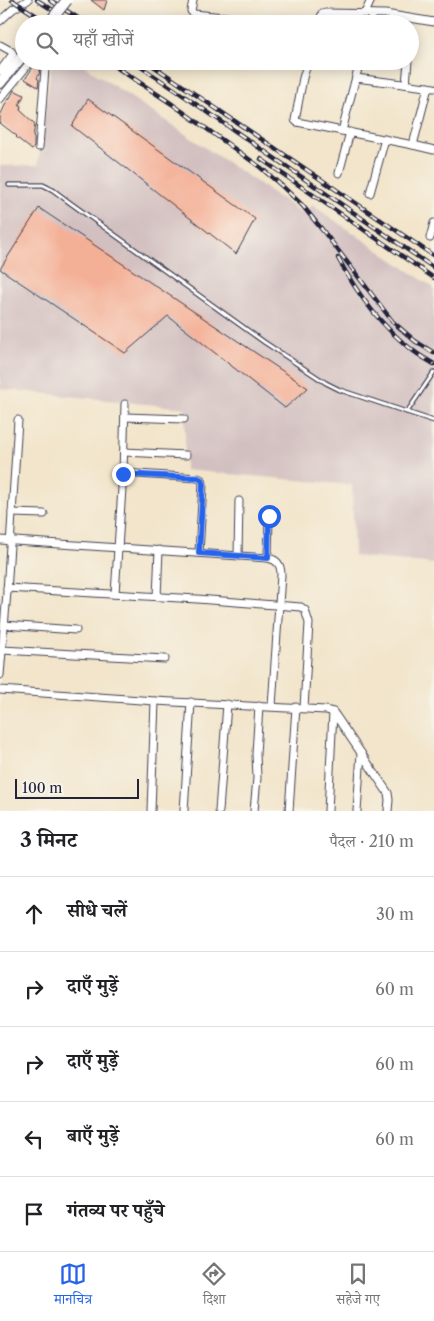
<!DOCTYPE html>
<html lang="hi">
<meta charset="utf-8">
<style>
:root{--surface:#fff;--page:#f2f2f2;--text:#202124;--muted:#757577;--line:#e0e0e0;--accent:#2563eb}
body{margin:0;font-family:"Libre Caslon Text","Noto Serif Devanagari",serif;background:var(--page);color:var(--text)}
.scale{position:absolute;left:15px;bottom:12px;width:124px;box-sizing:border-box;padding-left:5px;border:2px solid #22223b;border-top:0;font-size:14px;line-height:18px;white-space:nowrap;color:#22223b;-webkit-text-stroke:4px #f7f3e8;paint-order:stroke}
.stop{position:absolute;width:15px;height:15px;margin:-11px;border:4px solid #2563eb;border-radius:50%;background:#fff}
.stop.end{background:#2563eb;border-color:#fff;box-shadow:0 1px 5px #0008}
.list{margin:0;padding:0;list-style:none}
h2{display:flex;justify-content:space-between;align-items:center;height:65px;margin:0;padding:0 20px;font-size:21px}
h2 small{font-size:16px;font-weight:400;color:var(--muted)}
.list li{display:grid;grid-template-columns:32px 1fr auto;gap:15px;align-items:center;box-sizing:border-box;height:75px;padding:0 20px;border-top:1px solid var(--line)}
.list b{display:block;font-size:19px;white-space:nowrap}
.list em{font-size:16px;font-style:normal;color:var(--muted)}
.icon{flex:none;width:28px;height:28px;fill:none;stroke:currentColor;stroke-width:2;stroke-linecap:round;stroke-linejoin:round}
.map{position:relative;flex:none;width:434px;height:811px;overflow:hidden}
.search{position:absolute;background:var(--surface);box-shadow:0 2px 12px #0003;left:15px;right:15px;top:15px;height:55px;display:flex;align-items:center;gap:12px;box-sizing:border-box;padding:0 18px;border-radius:28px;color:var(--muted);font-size:19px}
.sheet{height:440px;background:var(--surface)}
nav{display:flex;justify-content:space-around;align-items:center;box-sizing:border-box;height:70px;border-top:1px solid var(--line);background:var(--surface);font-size:14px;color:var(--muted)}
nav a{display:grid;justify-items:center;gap:2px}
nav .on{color:var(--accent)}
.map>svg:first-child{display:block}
.industrial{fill:#d2bfc0}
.building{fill:#f4b097}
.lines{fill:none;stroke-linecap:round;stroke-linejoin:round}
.lane-casing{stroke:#413f51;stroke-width:5.5}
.street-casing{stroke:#413f51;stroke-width:9}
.secondary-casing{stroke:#413f51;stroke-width:12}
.lane{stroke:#fff;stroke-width:3}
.street{stroke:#fff;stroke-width:7}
.secondary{stroke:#fff;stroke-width:10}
.rail-casing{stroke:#22223b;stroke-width:4.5}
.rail{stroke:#f7f3e8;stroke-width:2.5;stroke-dasharray:8;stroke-linecap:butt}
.secondary-bridge-casing{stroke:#413f51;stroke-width:12;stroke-linecap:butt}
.secondary-bridge{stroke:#fff;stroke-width:10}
.route{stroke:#2563eb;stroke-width:6}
</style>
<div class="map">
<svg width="434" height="811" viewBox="0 0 434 811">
<rect width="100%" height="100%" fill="#f7f3e8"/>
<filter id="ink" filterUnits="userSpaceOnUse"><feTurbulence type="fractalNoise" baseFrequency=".02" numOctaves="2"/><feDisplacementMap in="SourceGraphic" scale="10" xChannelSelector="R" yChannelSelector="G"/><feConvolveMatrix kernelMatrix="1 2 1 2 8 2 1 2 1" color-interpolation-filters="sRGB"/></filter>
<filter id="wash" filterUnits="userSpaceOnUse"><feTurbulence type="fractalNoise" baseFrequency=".0096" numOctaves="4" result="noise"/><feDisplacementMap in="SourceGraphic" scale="20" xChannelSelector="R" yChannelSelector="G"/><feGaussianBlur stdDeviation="1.12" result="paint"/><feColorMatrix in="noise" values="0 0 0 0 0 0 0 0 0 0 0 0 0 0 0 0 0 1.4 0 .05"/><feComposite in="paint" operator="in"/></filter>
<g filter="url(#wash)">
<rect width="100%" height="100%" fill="#f2e5cb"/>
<polygon class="industrial" points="52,61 77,61 305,215 312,205 434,288 434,564 354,556 352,485 185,470 185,408 0,389 0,166 38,165"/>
<g id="blocks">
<g class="building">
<polygon points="91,0 107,0 104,10"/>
<polygon points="36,63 39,66 40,69 39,74 37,78 39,80 38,87 25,79"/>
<polygon points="14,90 24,95 19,105 21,106 20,110 35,124 33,137 34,138 34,147 32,150 16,137 17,136 0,123 0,116 8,99 9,100"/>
<polygon points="88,99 255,219 236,254 72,126"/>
<polygon points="39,208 308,388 285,408 168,316 125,353 0,269"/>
</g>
</g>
</g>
<g filter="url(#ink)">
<use href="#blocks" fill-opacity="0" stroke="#413f51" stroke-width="1"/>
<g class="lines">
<g class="lane-casing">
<g id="lane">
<polyline points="9,185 43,185 53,190 69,202 264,342 326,383 340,390 434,421"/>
<polyline points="407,412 434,372"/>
</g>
</g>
<g class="street-casing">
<g id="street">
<polyline points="193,0 191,11 194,14 243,19 280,24"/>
<polyline points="365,13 371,0"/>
<polyline points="0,21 13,9 28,0"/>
<polyline points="319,24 322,14 326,13 385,14 434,22"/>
<polyline points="370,24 373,14"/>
<polyline points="0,45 11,51 13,54 0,71"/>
<polyline points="308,61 303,78 296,115 295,120 297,122 413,145 434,150"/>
<polyline points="356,78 434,88"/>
<polyline points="406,84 408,61"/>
<polyline points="0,99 31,61"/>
<polyline points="342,131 360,61"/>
<polyline points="413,145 428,87"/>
<polyline points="39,147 45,69 44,64 42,61"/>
<polyline points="339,173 350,132"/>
<polyline points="370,193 385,139"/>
<polyline points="430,238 434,223"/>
<polyline points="125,417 184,419"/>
<polyline points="124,452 186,455"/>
<polyline points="123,473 198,478 202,480 203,484 199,553"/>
<polyline points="12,513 44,514"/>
<path d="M0,540L268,558C277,560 281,564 281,575L272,706"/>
<polyline points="238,556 239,501"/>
<polyline points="268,558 269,516"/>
<polyline points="7,588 197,599 301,607 305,610 309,623 304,708"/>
<polyline points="115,594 123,473 125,404"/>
<polyline points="157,597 159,550"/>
<polyline points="4,625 76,630"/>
<polyline points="2,650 165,659"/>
<polyline points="0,675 7,592 18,420"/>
<polyline points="0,690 155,701 326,710 333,712 336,716 388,793 389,800 388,811"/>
<polyline points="151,811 155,701"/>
<polyline points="184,811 191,702"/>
<polyline points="219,811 227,704"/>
<polyline points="254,811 257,778 256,754 259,706"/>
<polyline points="289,811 296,707"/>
<polyline points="328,811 333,712"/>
<polyline points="357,811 361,753"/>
</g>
</g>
<g class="secondary-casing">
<polyline id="secondary" points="0,83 24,54"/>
</g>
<use href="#lane" class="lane"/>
<use href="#street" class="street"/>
<use href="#secondary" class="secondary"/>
<g class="rail-casing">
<g id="rail">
<polyline points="12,0 49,24"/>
<polyline points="37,0 56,12"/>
<polyline points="50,0 87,24"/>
<polyline points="107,61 172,104 260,167 282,186 302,205 324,232 393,322 415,341 434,353"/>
<polyline points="132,61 174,89 434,268"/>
<polyline points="146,61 434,256"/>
<polyline points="261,159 434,278"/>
<path d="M338,258C356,292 380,325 411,349C418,355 426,359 434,364"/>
</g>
</g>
<use href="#rail" class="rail"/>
<g class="secondary-bridge-casing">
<polyline id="secondary-bridge" points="48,24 67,0"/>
</g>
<use href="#secondary-bridge" class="secondary-bridge"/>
</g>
</g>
<g class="lines" filter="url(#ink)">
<polyline class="route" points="123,474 198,478 202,480 203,484 199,553 268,558 269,516"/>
</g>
</svg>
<div class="scale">100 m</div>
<div class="stop" style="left:269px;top:516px"></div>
<div class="stop end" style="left:123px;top:474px"></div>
<div class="search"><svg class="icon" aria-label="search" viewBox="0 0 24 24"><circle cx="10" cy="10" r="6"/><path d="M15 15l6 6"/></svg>यहाँ खोजें</div>
</div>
<section class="sheet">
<h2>3 मिनट<small>पैदल · 210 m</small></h2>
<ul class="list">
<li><svg class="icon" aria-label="ahead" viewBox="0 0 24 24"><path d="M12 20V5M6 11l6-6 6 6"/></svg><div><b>सीधे चलें</b></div><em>30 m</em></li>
<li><svg class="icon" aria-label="right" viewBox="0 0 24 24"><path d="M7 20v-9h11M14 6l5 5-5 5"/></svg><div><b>दाएँ मुड़ें</b></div><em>60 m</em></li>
<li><svg class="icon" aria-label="right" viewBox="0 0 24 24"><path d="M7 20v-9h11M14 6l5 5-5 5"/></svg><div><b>दाएँ मुड़ें</b></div><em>60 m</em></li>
<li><svg class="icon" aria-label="left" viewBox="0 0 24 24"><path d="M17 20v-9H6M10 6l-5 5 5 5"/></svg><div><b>बाएँ मुड़ें</b></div><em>60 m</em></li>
<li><svg class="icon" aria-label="arrive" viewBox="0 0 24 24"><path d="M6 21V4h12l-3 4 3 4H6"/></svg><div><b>गंतव्य पर पहुँचे</b></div></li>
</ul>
</section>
<nav>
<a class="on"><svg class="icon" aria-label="map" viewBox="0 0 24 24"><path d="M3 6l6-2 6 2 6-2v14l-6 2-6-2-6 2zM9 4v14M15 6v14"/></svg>मानचित्र</a>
<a><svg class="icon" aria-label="directions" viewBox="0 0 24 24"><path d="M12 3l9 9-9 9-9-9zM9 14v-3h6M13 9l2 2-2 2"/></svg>दिशा</a>
<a><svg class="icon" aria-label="saved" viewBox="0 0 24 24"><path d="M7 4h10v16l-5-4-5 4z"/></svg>सहेजे गए</a>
</nav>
